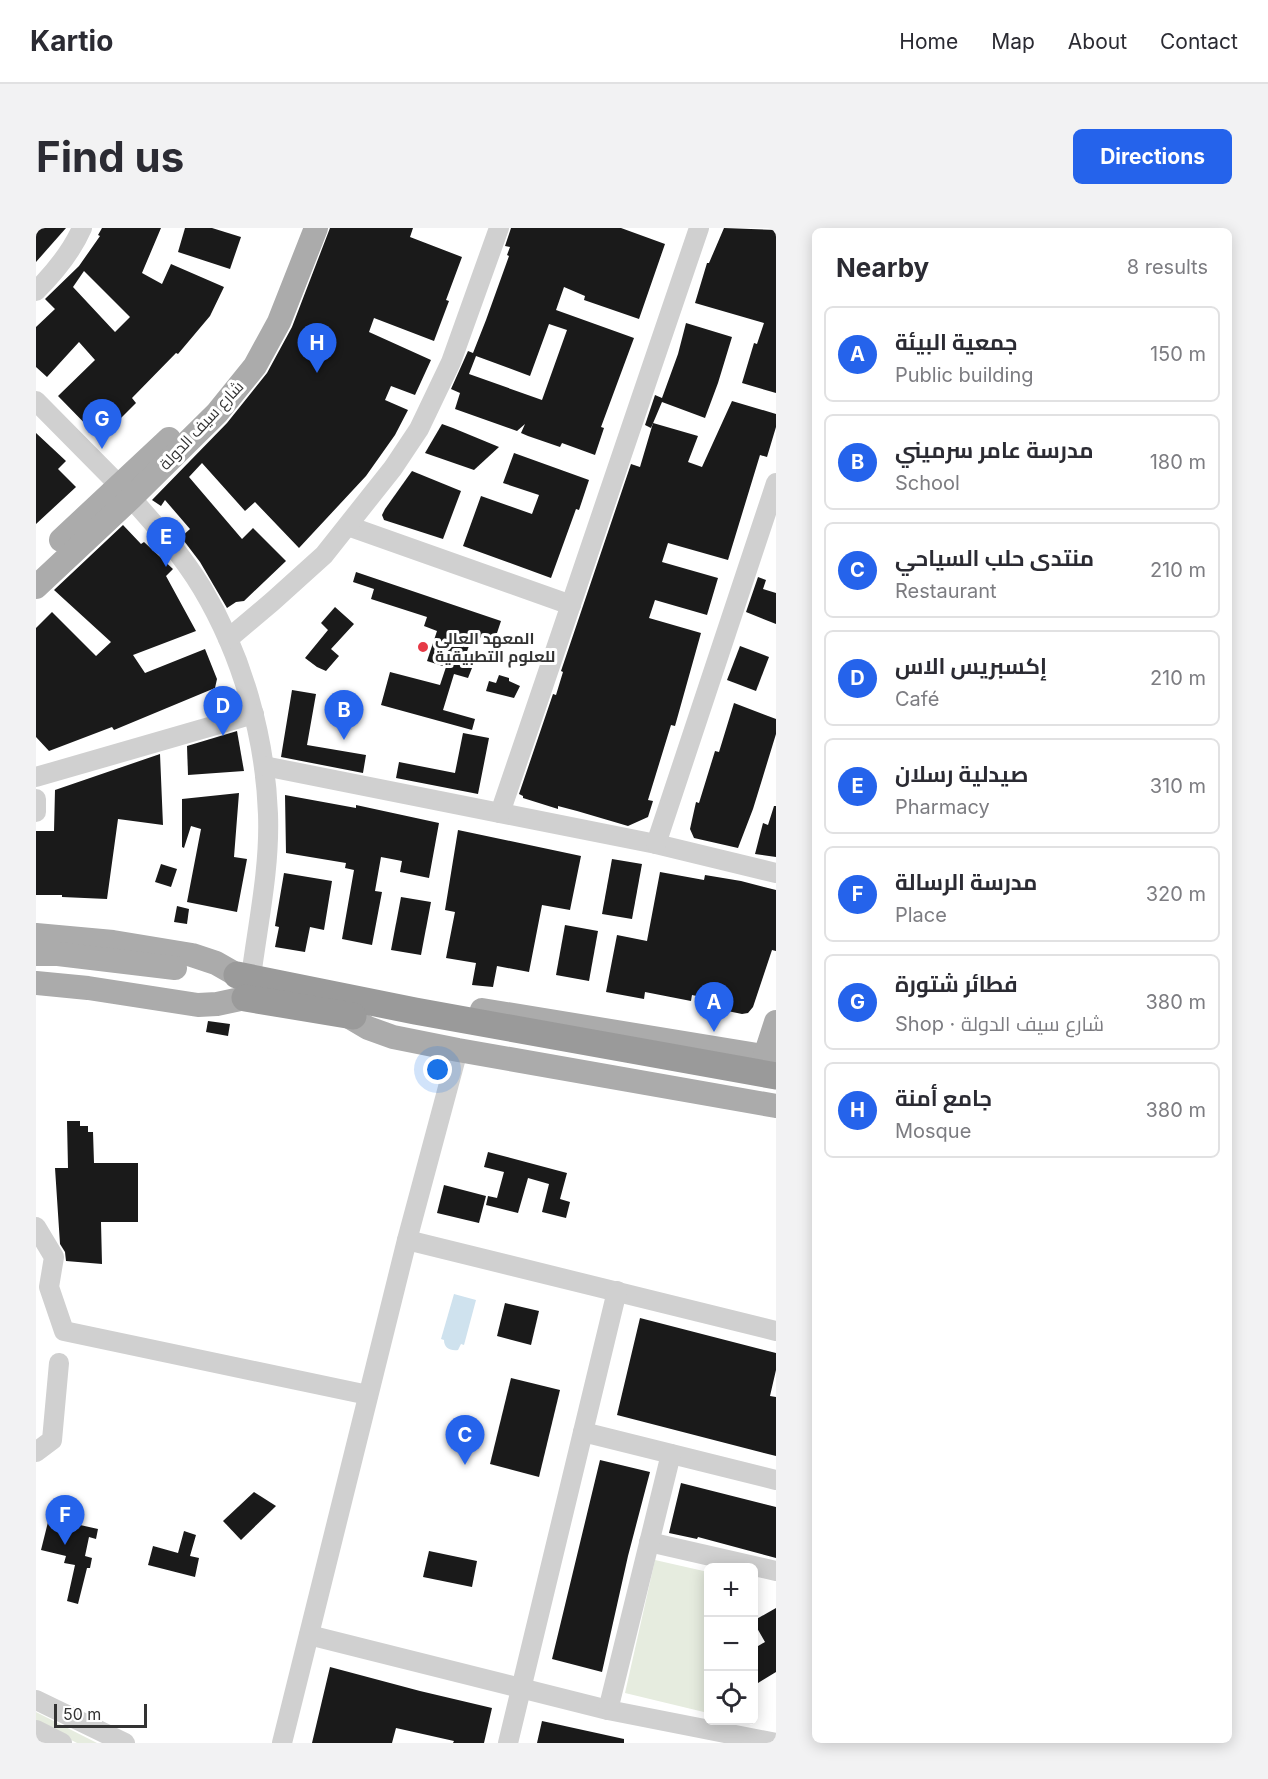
<!DOCTYPE html>
<meta charset="utf-8">
<style>
:root{--surface:#fff;--page:#f2f2f3;--text:#2b2b33;--muted:#7c7c81;--line:#e1e1e2;--accent:#2563eb}
body{margin:0;font-family:Inter,Cairo,sans-serif;background:var(--page);color:var(--text)}
.controls{position:absolute;right:18px;bottom:18px;display:grid;overflow:hidden;border-radius:9px;box-shadow:0 3px 15px #0003}
.controls button{width:54px;height:54px;display:grid;place-items:center;padding:0;border:0;border-bottom:2px solid var(--line);background:var(--surface);color:var(--text);font:30px sans-serif}
.scale{position:absolute;left:18px;bottom:15px;width:93px;box-sizing:border-box;padding-left:6px;border:3px solid #333;border-top:0;font-size:16px;line-height:21px;white-space:nowrap;color:#333;-webkit-text-stroke:4px #fff;paint-order:stroke}
.you{position:absolute;left:402px;top:842px;width:21px;height:21px;margin:-15px;border:4px solid #fff;border-radius:50%;background:#1a73e8;box-shadow:0 0 0 9px #1a73e833}
.badge{display:grid;place-items:center;width:39px;height:39px;border-radius:50%;background:var(--accent);color:#fff;font-size:20px;font-weight:700}
.pin{position:absolute;translate:-50% -50px;filter:drop-shadow(0 2px 3px #0008)}
.pin::after{content:'';position:absolute;top:32px;width:21px;height:18px;background:inherit;clip-path:polygon(0 0,100% 0,50% 100%)}
.list{margin:0;padding:0;list-style:none}
h2{display:flex;justify-content:space-between;align-items:center;height:78px;margin:0;padding:0 24px;font-size:26px}
h2 small{font-size:20px;font-weight:400;color:var(--muted)}
.list li{display:grid;grid-template-columns:39px 1fr auto;gap:18px;align-items:center;box-sizing:border-box;height:96px;margin:0 12px 12px;padding:0 12px;border:2px solid var(--line);border-radius:9px}
.list b{display:block;font-size:22px;white-space:nowrap}
.list p{margin:0;font-size:20px;white-space:nowrap;color:var(--muted)}
.list em{font-size:20px;font-style:normal;color:var(--muted)}
.icon{flex:none;width:33px;height:33px;fill:none;stroke:currentColor;stroke-width:2;stroke-linecap:round;stroke-linejoin:round}
.map{position:relative;flex:none;width:740px;height:1515px;overflow:hidden;border-radius:9px}
header{display:flex;align-items:center;gap:36px;box-sizing:border-box;height:84px;padding:0 30px;background:var(--surface);border-bottom:2px solid var(--line)}
header strong{font-size:28px}
nav{display:flex;gap:33px;margin-inline-start:auto;font-size:21px}
.intro{display:flex;align-items:center;justify-content:space-between;box-sizing:border-box;height:144px;padding:0 36px}
h1{margin:0;font-size:42px}
.button{padding:15px 27px;border-radius:9px;background:var(--accent);color:#fff;font-size:21px;font-weight:700}
main{display:flex;gap:36px;padding:0 36px}
aside{flex:1;background:var(--surface);border-radius:9px;box-shadow:0 3px 15px #0003}
.map>svg:first-child{display:block}
.green{fill:#e6ecdf}
.water{fill:#cfe2ee}
.building{fill:#1a1a1a;fill-rule:evenodd}
.lines{fill:none;stroke-linecap:round;stroke-linejoin:round}
.minor{stroke:#d0d0d0;stroke-width:20}
.major{stroke:#ababab;stroke-width:24}
.highway{stroke:#9a9a9a;stroke-width:27}
.poi-dot{fill:#e63946;stroke:#fff;stroke-width:2}
.labels{text-anchor:middle;stroke-width:6;stroke-linejoin:round;paint-order:stroke}
.street-label{font-size:16px;fill:#333;stroke:#fff}
.poi-label{font-size:16px;font-weight:bold;fill:#333;stroke:#fff;text-anchor:start}
</style>
<header>
<strong>Kartio</strong>
<nav><a>Home</a><a>Map</a><a>About</a><a>Contact</a></nav>
</header>
<div class="intro"><h1>Find us</h1><a class="button">Directions</a></div>
<main>
<div class="map">
<svg width="740" height="1515" viewBox="0 0 740 1515">
<rect width="100%" height="100%" fill="#fff"/>
<g class="green">
<polygon points="619,1332 672,1344 672,1485 589,1465"/>
<polygon points="0,1484 61,1515 41,1515 0,1494"/>
</g>
<path class="water" d="M418,1066L440,1072L428,1117L425,1116L422,1122C414,1123 408,1120 408,1112L405,1111Z"/>
<g class="building">
<polygon points="0,0 30,0 0,34"/>
<path d="M66,0H125L106,45L126,56L135,36L188,59L174,88L142,126L140,125L96,170L100,175L64,211L22,168L59,132L43,114L11,149L0,139V99L19,81L9,71L43,38L64,8L62,7ZM48,43L94,89L79,104L37,59Z"/>
<polygon points="149,0 176,0 205,9 194,41 142,24"/>
<polygon points="294,0 377,0 374,9 426,29 410,72 413,73 398,113 338,90 333,104 395,132 379,167 355,158 349,172 372,182 359,207 330,248 263,320 219,274 209,283 166,235 153,249 206,311 217,300 250,333 208,373 200,374 191,380 164,334 145,309 154,301 129,272 125,278 116,272 191,195 231,145 256,99"/>
<path d="M475,0H585L629,16L603,91L548,72L549,68L528,59L520,82L598,110L565,199L568,200L559,227L526,215L524,219L492,208L485,205L489,196L481,203L419,181L424,165L415,161L432,123L437,125L450,92L473,28L471,27L474,19L469,18ZM513,96L531,102L506,172L433,146L440,128L494,148Z"/>
<polygon points="688,0 740,2 740,165 706,155 718,115 721,116 728,95 659,75 671,35 673,35"/>
<polygon points="650,95 696,109 682,155 669,190 626,174 615,200 609,197 619,167 626,170 642,126"/>
<polygon points="696,173 740,186 740,199 731,229 724,227 692,332 632,315 626,334 682,350 671,387 619,372 613,390 665,405 639,498 635,497 612,572 617,573 612,589 592,598 541,583 522,578 522,581 487,570 487,568 483,566 517,466 520,467 527,444 525,443 595,236 604,239 617,195 662,208 652,234 666,239"/>
<polygon points="406,196 417,200 463,219 438,242 389,225"/>
<polygon points="0,205 30,233 22,241 40,259 0,296"/>
<polygon points="478,225 553,252 543,282 540,281 515,350 427,318 445,268 496,286 503,267 467,255"/>
<polygon points="376,243 425,263 407,311 348,292 346,287 349,281"/>
<polygon points="87,297 105,316 108,314 137,341 130,348 160,403 97,427 109,445 169,421 181,451 179,460 78,502 76,499 13,523 0,509 0,400 16,384 60,428 75,414 18,362"/>
<polygon points="320,344 465,393 458,414 437,407 426,437 436,440 432,450 418,446 407,482 439,491 436,502 345,477 354,444 404,457 410,439 391,433 401,403 388,398 391,389 335,371 338,361 317,354"/>
<polygon points="722,349 730,352 727,361 740,365 740,396 710,384"/>
<polygon points="299,379 318,396 295,421 303,428 290,443 281,439 269,430 292,402 285,395"/>
<polygon points="704,418 733,429 720,463 691,452"/>
<polygon points="463,447 473,450 473,453 484,458 478,470 450,463 453,453 460,455"/>
<polygon points="256,462 280,466 271,517 330,527 327,545 245,529"/>
<polygon points="698,475 740,491 740,506 717,581 702,620 658,610 654,601 660,574 663,575 679,523 683,524"/>
<polygon points="201,503 208,543 152,547 151,518"/>
<polygon points="427,505 453,510 442,566 360,550 363,534 419,545"/>
<polygon points="124,526 127,597 82,591 71,671 26,669 26,667 0,667 0,603 18,603 19,562"/>
<polygon points="203,565 198,629 211,631 201,684 151,674 165,601 155,598 148,620 146,619 146,571"/>
<polygon points="249,567 320,580 320,577 403,595 393,650 364,644 366,633 345,629 339,663 346,664 336,717 306,711 318,642 309,640 310,635 250,625"/>
<polygon points="738,578 740,578 740,629 719,626 727,595 732,597"/>
<polygon points="422,602 545,628 534,682 506,677 493,744 461,738 457,759 436,757 440,735 410,730 419,684 409,682"/>
<polygon points="576,631 606,636 596,691 566,686"/>
<polygon points="125,636 141,641 135,659 119,654"/>
<polygon points="624,644 668,652 669,647 705,653 740,662 740,723 736,722 717,779 712,785 706,786 677,780 679,772 656,767 655,773 609,764 608,771 570,764 581,707 611,713"/>
<polygon points="248,645 296,653 288,702 274,699 269,724 239,719 243,699 239,698"/>
<polygon points="365,669 395,674 385,727 355,722"/>
<polygon points="141,678 153,681 151,696 138,694"/>
<polygon points="529,697 562,703 553,753 520,747"/>
<polygon points="172,793 194,796 192,808 170,804"/>
<polygon points="31,893 44,893 44,898 52,898 52,904 57,904 58,935 102,935 102,994 65,994 66,1036 30,1033 29,1024 24,1016 19,940 32,940"/>
<polygon points="452,924 531,945 524,971 534,974 530,990 506,984 513,956 492,950 482,985 450,977 452,968 461,970 468,944 448,939"/>
<polygon points="408,957 450,968 443,995 401,985"/>
<polygon points="469,1075 503,1083 495,1117 461,1108"/>
<polygon points="604,1090 740,1125 740,1142 734,1168 740,1169 740,1228 581,1187"/>
<polygon points="475,1150 524,1162 503,1249 454,1236"/>
<polygon points="564,1232 614,1244 592,1328 566,1444 516,1431"/>
<polygon points="645,1255 740,1279 740,1330 662,1309 661,1311 633,1305"/>
<polygon points="218,1264 240,1278 205,1312 187,1293"/>
<polygon points="13,1290 62,1301 60,1311 53,1309 49,1328 56,1330 54,1340 51,1340 42,1376 31,1373 39,1337 28,1335 30,1328 5,1322"/>
<polygon points="148,1303 160,1307 154,1328 163,1330 159,1349 112,1337 117,1318 142,1325"/>
<polygon points="393,1323 441,1333 436,1359 387,1349"/>
<polygon points="740,1380 740,1444 722,1455 717,1448 717,1421 729,1414 717,1393"/>
<polygon points="294,1439 384,1463 456,1480 448,1515 417,1515 418,1513 360,1500 356,1515 276,1515"/>
<polygon points="506,1493 588,1511 588,1515 501,1515"/>
</g>
<g class="lines">
<g class="minor">
<path d="M0,63C19,44 35,25 46,0"/>
<polyline points="0,173 83,257"/>
<path d="M95,270C121,299 146,327 166,360C206,427 229,507 232,586C234,640 222,695 215,749"/>
<polyline points="312,298 535,377"/>
<polyline points="192,411 237,373 288,327 357,240 383,201 415,134 463,0"/>
<polyline points="228,538 620,616 740,645"/>
<polyline points="0,549 218,486"/>
<polyline points="0,571 0,584"/>
<polyline points="464,585 663,0"/>
<polyline points="620,616 740,255"/>
<polyline points="0,999 18,1029 13,1059 28,1103 332,1167"/>
<polyline points="371,1012 740,1103"/>
<polyline points="547,1204 740,1252"/>
<polyline points="0,1224 16,1212 23,1135"/>
<polyline points="613,1314 740,1343"/>
<polyline points="273,1407 572,1482 740,1515"/>
<polyline points="0,1472 89,1515"/>
<polyline points="572,1482 635,1226"/>
<polyline points="0,1502 26,1515"/>
<polyline points="246,1515 371,1012 422,822"/>
<polyline points="472,1515 581,1063"/>
</g>
<g class="major">
<polyline points="25,312 133,211"/>
<polyline points="0,359 95,270 181,185 219,138 243,94 280,0"/>
<polyline points="0,707 77,714 156,727 180,735 201,747"/>
<polyline points="0,726 22,726 139,740"/>
<polyline points="0,755 52,760 162,777 181,776 209,770"/>
<polyline points="446,782 740,830"/>
<polyline points="310,787 332,800 357,809 422,822 740,878"/>
<polyline points="729,828 740,794"/>
</g>
<g class="highway">
<polyline points="201,747 379,783 740,848"/>
<polyline points="209,770 317,788"/>
</g>
</g>
<circle class="poi-dot" cx="387" cy="419" r="6"/>
<g class="labels">
<g class="street-label">
<text transform="translate(165 197) rotate(-47)" y="6">شارع سيف الدولة</text>
</g>
<g class="poi-label">
<text x="399" y="416">المعهد العالي<tspan x="399" dy="18">للعلوم التطبيقية</tspan></text>
</g>
</g>
</svg>
<div class="controls">
<button>+</button>
<button>−</button>
<button><svg class="icon" aria-label="locate" viewBox="0 0 24 24"><circle cx="12" cy="12" r="6"/><path d="M12 2v4M12 18v4M2 12h4M18 12h4"/></svg></button>
</div>
<div class="scale">50 m</div>
<div class="you"></div>
<div class="pin badge" style="left:678px;top:804px">A</div>
<div class="pin badge" style="left:308px;top:512px">B</div>
<div class="pin badge" style="left:429px;top:1237px">C</div>
<div class="pin badge" style="left:187px;top:508px">D</div>
<div class="pin badge" style="left:130px;top:339px">E</div>
<div class="pin badge" style="left:29px;top:1317px">F</div>
<div class="pin badge" style="left:66px;top:221px">G</div>
<div class="pin badge" style="left:281px;top:145px">H</div>
</div>
<aside>
<h2>Nearby<small>8 results</small></h2>
<ul class="list">
<li><span class="badge">A</span><div><b>جمعية البيئة</b><p>Public building</p></div><em>150 m</em></li>
<li><span class="badge">B</span><div><b>مدرسة عامر سرميني</b><p>School</p></div><em>180 m</em></li>
<li><span class="badge">C</span><div><b>منتدى حلب السياحي</b><p>Restaurant</p></div><em>210 m</em></li>
<li><span class="badge">D</span><div><b>إكسبريس الاس</b><p>Café</p></div><em>210 m</em></li>
<li><span class="badge">E</span><div><b>صيدلية رسلان</b><p>Pharmacy</p></div><em>310 m</em></li>
<li><span class="badge">F</span><div><b>مدرسة الرسالة</b><p>Place</p></div><em>320 m</em></li>
<li><span class="badge">G</span><div><b>فطائر شتورة</b><p>Shop · شارع سيف الدولة</p></div><em>380 m</em></li>
<li><span class="badge">H</span><div><b>جامع أمنة</b><p>Mosque</p></div><em>380 m</em></li>
</ul>
</aside>
</main>
